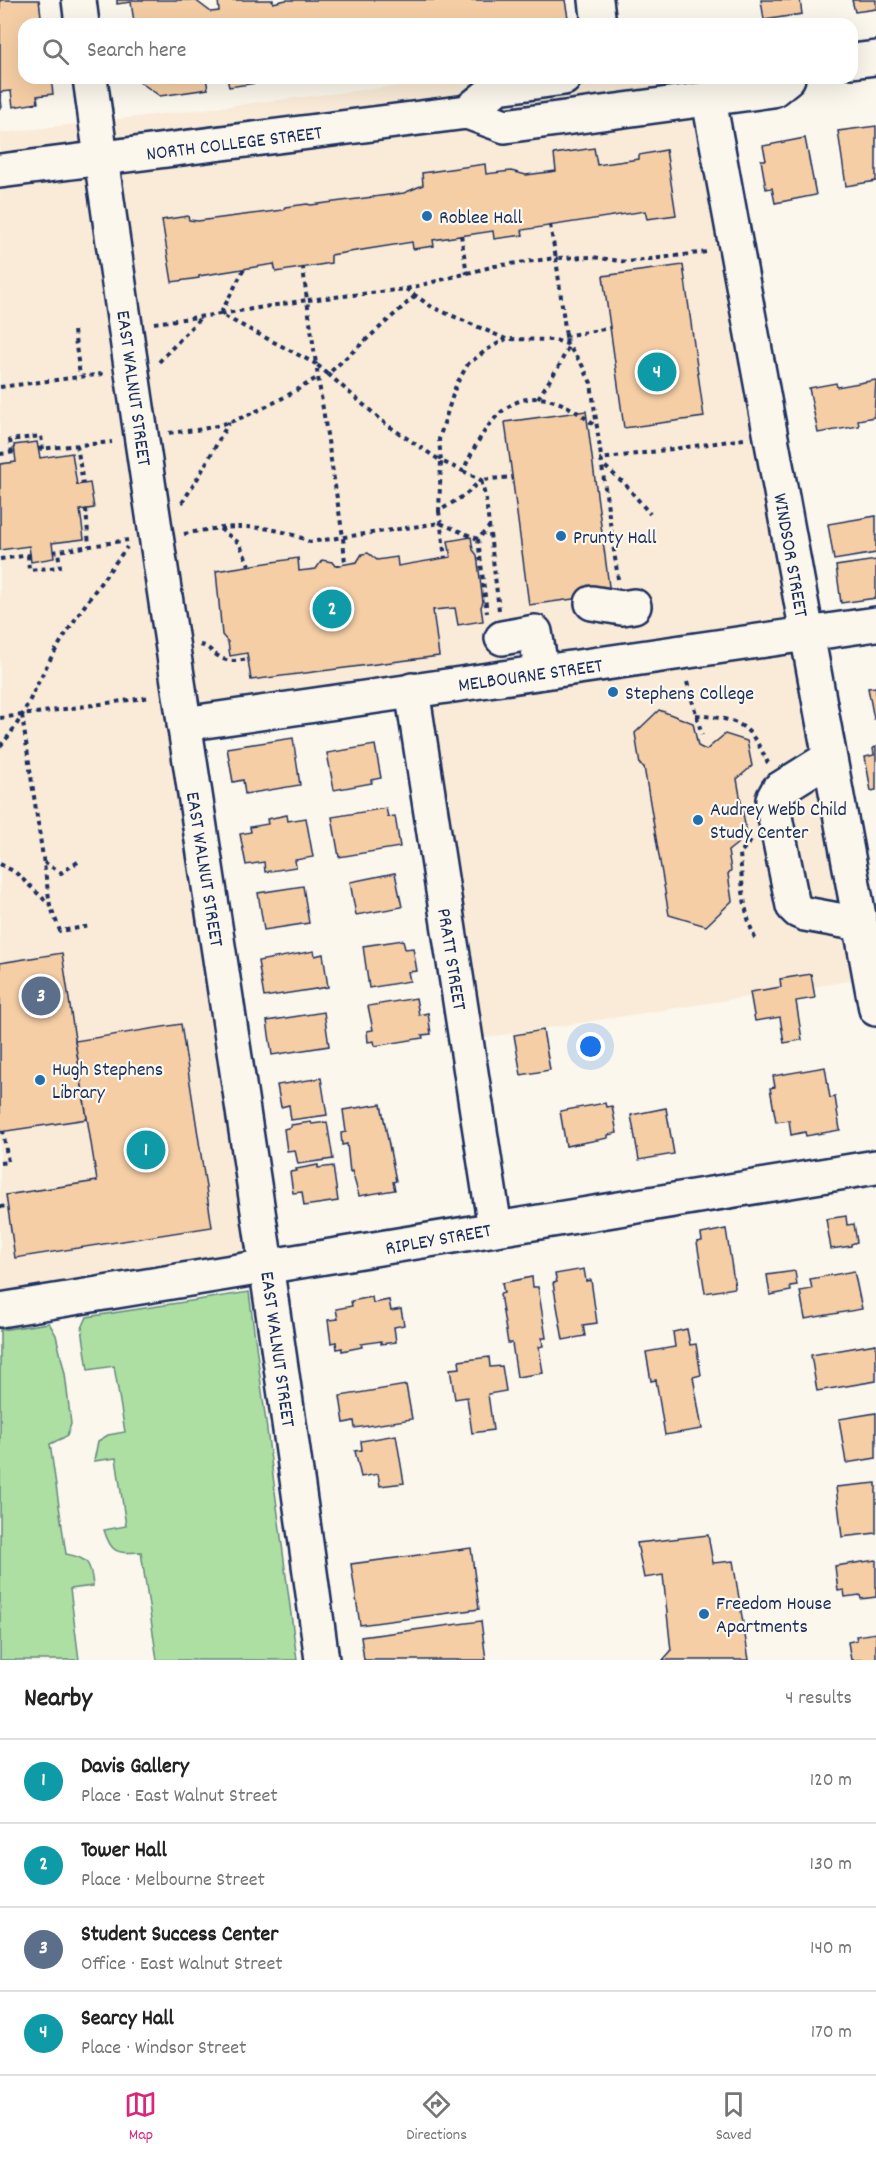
<!DOCTYPE html>
<meta charset="utf-8">
<style>
:root{--surface:#fff;--page:#f2f2f2;--text:#222;--muted:#767676;--line:#e0e0e0;--accent:#db2777}
body{margin:0;font-family:Dekko,sans-serif;background:var(--page);color:var(--text)}
.you{position:absolute;left:591px;top:1047px;width:21px;height:21px;margin:-15px;border:4px solid #fff;border-radius:50%;background:#1a73e8;box-shadow:0 0 0 9px #1a73e833}
.badge{display:grid;place-items:center;width:39px;height:39px;border-radius:50%;background:var(--accent);color:#fff;font-size:20px;font-weight:700}
.pin{position:absolute;translate:-50% -50%;border:3px solid #fff;box-shadow:0 2px 6px #0006}
.list{margin:0;padding:0;list-style:none}
h2{display:flex;justify-content:space-between;align-items:center;height:78px;margin:0;padding:0 24px;font-size:26px}
h2 small{font-size:20px;font-weight:400;color:var(--muted)}
.list li{display:grid;grid-template-columns:39px 1fr auto;gap:18px;align-items:center;box-sizing:border-box;height:84px;padding:0 24px;border-top:2px solid var(--line)}
.list b{display:block;font-size:22px;white-space:nowrap}
.list p{margin:0;font-size:20px;white-space:nowrap;color:var(--muted)}
.list em{font-size:20px;font-style:normal;color:var(--muted)}
.icon{flex:none;width:33px;height:33px;fill:none;stroke:currentColor;stroke-width:2;stroke-linecap:round;stroke-linejoin:round}
.map{position:relative;flex:none;width:876px;height:1660px;overflow:hidden}
.search{position:absolute;background:var(--surface);box-shadow:0 6px 24px #0002;left:18px;right:18px;top:18px;height:66px;display:flex;align-items:center;gap:15px;box-sizing:border-box;padding:0 21px;border-radius:18px;color:var(--muted);font-size:22px}
.sheet{height:414px;background:var(--surface)}
nav{display:flex;justify-content:space-around;align-items:center;box-sizing:border-box;height:84px;border-top:2px solid var(--line);background:var(--surface);font-size:16px;color:var(--muted)}
nav a{display:grid;justify-items:center;gap:3px}
nav .on{color:var(--accent)}
.map>svg:first-child{display:block}
.built{fill:#f9ebd7}
.green{fill:#acdfa1;stroke:#648780;stroke-width:1.5}
.building{fill:#f5cea5;stroke:#1b2f5e;stroke-width:1.5}
.lines{fill:none;stroke-linecap:round;stroke-linejoin:round}
.minor-casing{stroke:#1b2f5e;stroke-width:38}
.major-casing{stroke:#1b2f5e;stroke-width:38}
.path{stroke:#1b2f5e;stroke-width:4;stroke-dasharray:4.5 4.5;stroke-linecap:butt}
.minor{stroke:#fbf7ec;stroke-width:33}
.major{stroke:#fbf7ec;stroke-width:33}
.poi-dot{fill:#1f6fb2;stroke:#fbf7ec;stroke-width:2}
.labels{text-anchor:middle;stroke-width:4.5;stroke-linejoin:round;paint-order:stroke}
.street-label{font-size:20px;fill:#1b2f5e;stroke:#fbf7ec}
.poi-label{font-size:20px;fill:#1b2f5e;stroke:#fbf7ec;text-anchor:start}
</style>
<div class="map">
<svg width="876" height="1660" viewBox="0 0 876 1660">
<rect width="100%" height="100%" fill="#fbf7ec"/>
<filter id="ink" filterUnits="userSpaceOnUse"><feTurbulence type="fractalNoise" baseFrequency=".0167" numOctaves="2"/><feDisplacementMap in="SourceGraphic" scale="12" xChannelSelector="R" yChannelSelector="G"/><feConvolveMatrix kernelMatrix="1 2 1 2 8 2 1 2 1" color-interpolation-filters="sRGB"/></filter>
<g filter="url(#ink)">
<polygon class="built" points="465,78 689,78 856,980 482,1038 421,675 189,709 271,1265 0,1310 0,133"/>
<g class="green">
<path d="M249,1292L297,1660H157L141,1552C117,1553 112,1555 104,1530L126,1526L116,1458L94,1461L98,1441L108,1435L125,1432L114,1366L88,1370L82,1328L87,1317Z"/>
<path d="M49,1323L56,1335L65,1374L71,1424L67,1436L50,1444L66,1554C88,1558 91,1563 93,1586L70,1589L79,1660H0V1330Z"/>
</g>
<g class="building">
<polygon points="0,0 39,0 42,24 24,24 24,78 51,78 53,94 37,96 38,103 13,107 11,91 0,92 2,107 0,108"/>
<polygon points="117,0 195,0 211,12 219,11 218,0 273,0 273,3 286,0 565,0 569,24 120,24 134,22 131,2 117,4"/>
<polygon points="761,0 800,0 802,14 764,20"/>
<polygon points="852,0 876,0 876,9 855,12"/>
<polygon points="134,78 206,78 208,89 160,96"/>
<polygon points="227,78 284,78 284,79 229,87"/>
<polygon points="876,126 876,181 846,186 838,131"/>
<polygon points="805,138 816,195 775,203 772,188 766,189 761,160 766,160 763,146"/>
<polygon points="594,148 597,165 639,159 639,155 666,150 676,215 647,219 645,211 522,230 523,235 494,239 493,231 433,240 434,246 413,249 412,242 331,255 331,263 276,272 274,264 199,276 199,278 172,282 162,220 188,216 189,220 198,221 283,210 285,207 307,204 311,205 404,193 423,185 422,173 485,164 486,174 511,171 526,175 556,171 554,154"/>
<polygon points="683,265 704,417 624,428 603,276"/>
<polygon points="876,380 874,417 858,420 859,426 818,433 809,388 836,383 837,387"/>
<polygon points="586,411 610,594 529,605 505,422"/>
<polygon points="37,442 40,458 72,453 77,485 90,483 94,508 80,510 84,539 52,543 54,558 31,562 29,546 0,550 0,464 16,462 14,445"/>
<polygon points="876,516 876,553 834,560 828,524"/>
<polygon points="471,537 473,550 477,555 483,602 481,607 483,621 458,625 455,608 433,610 439,656 251,680 247,653 230,656 228,642 222,635 216,571 298,558 299,571 316,569 322,560 332,562 335,566 357,562 362,554 368,553 377,560 397,557 398,566 451,557 448,541"/>
<polygon points="876,560 876,598 841,603 836,566"/>
<polygon points="876,687 876,719 874,719 868,688"/>
<polygon points="659,710 693,723 698,746 706,750 725,734 747,741 752,766 737,779 747,836 728,851 731,870 728,874 732,901 706,926 669,915 644,767 640,765 635,733"/>
<polygon points="293,738 300,785 245,794 243,780 233,782 227,748"/>
<polygon points="375,745 381,778 371,780 372,783 334,790 327,753"/>
<polygon points="876,747 876,790 871,791 865,757 874,755 873,748"/>
<polygon points="386,808 388,817 395,816 400,847 339,857 332,817"/>
<polygon points="287,815 288,821 306,818 313,857 295,860 296,867 265,872 264,862 246,865 240,834 251,832 250,827 268,824 267,819"/>
<polygon points="395,873 402,907 356,915 350,882"/>
<polygon points="303,886 309,923 264,930 258,893"/>
<polygon points="403,940 405,949 413,948 417,971 408,972 410,981 369,988 363,946"/>
<polygon points="314,951 315,956 323,954 328,987 264,997 258,961"/>
<polygon points="62,953 87,1119 0,1132 0,963"/>
<polygon points="811,974 815,998 796,1001 802,1040 784,1043 780,1017 755,1021 750,992 781,987 780,979"/>
<polygon points="416,998 419,1015 428,1013 431,1034 422,1035 423,1038 375,1046 374,1041 368,1042 367,1031 373,1030 368,1006"/>
<polygon points="324,1012 329,1046 272,1055 267,1021"/>
<polygon points="181,1024 212,1227 15,1258 6,1195 97,1181 75,1041"/>
<polygon points="543,1030 550,1070 521,1075 514,1035"/>
<polygon points="825,1067 830,1098 835,1097 840,1130 806,1136 805,1132 791,1135 789,1120 776,1122 770,1088 775,1087 773,1076"/>
<polygon points="321,1078 327,1115 291,1120 289,1105 281,1107 277,1085"/>
<polygon points="605,1103 606,1107 612,1106 617,1133 608,1135 608,1138 566,1146 560,1111"/>
<polygon points="381,1104 396,1181 393,1182 395,1190 359,1196 352,1171 350,1172 347,1144 342,1145 341,1133 346,1132 343,1110"/>
<polygon points="666,1108 674,1154 639,1160 631,1115"/>
<polygon points="311,1122 312,1124 327,1122 333,1159 298,1164 295,1150 287,1151 284,1129 291,1127 291,1125"/>
<polygon points="318,1165 318,1168 333,1166 338,1201 304,1206 302,1192 293,1193 290,1172 297,1171 296,1169"/>
<polygon points="846,1216 847,1225 854,1224 857,1242 851,1244 851,1246 831,1249 826,1219"/>
<polygon points="726,1229 735,1288 705,1293 697,1242 702,1241 701,1234"/>
<polygon points="584,1269 586,1281 591,1280 597,1323 583,1325 585,1336 563,1340 553,1283 557,1282 555,1274"/>
<polygon points="795,1271 797,1285 790,1286 791,1291 770,1295 767,1275"/>
<polygon points="854,1271 862,1309 805,1319 800,1291 812,1289 810,1279"/>
<polygon points="532,1277 533,1287 538,1287 546,1338 542,1338 543,1346 539,1347 543,1373 517,1377 512,1343 508,1343 500,1294 504,1293 502,1283"/>
<polygon points="372,1297 373,1303 389,1300 391,1311 401,1309 404,1325 394,1327 396,1342 381,1344 381,1341 361,1344 362,1347 342,1351 342,1348 337,1349 336,1342 331,1343 328,1320 338,1319 336,1309 352,1306 351,1301"/>
<polygon points="687,1329 690,1345 696,1344 701,1375 693,1377 702,1429 665,1435 656,1380 651,1381 646,1352 675,1347 673,1332"/>
<polygon points="876,1344 876,1381 817,1391 811,1355"/>
<polygon points="489,1357 490,1367 502,1366 506,1391 488,1394 493,1430 472,1433 467,1397 455,1399 450,1369 460,1368 459,1361"/>
<polygon points="406,1385 412,1419 355,1428 354,1421 344,1423 340,1396"/>
<polygon points="876,1413 876,1458 846,1463 839,1419"/>
<polygon points="396,1435 404,1483 380,1486 378,1474 361,1477 355,1451 362,1450 361,1441"/>
<polygon points="876,1483 876,1533 842,1537 836,1487"/>
<polygon points="708,1535 713,1563 733,1561 749,1660 663,1660 671,1651 663,1575 644,1578 637,1543"/>
<polygon points="471,1548 479,1609 360,1625 351,1564"/>
<polygon points="876,1560 876,1597 861,1599 860,1595 845,1597 844,1590 838,1591 835,1566"/>
<polygon points="481,1621 486,1660 364,1660 361,1637"/>
<polygon points="876,1633 876,1660 851,1660 848,1642 857,1640 856,1636"/>
</g>
<g class="lines">
<g class="minor-casing">
<g id="minor">
<polyline points="79,0 82,24"/>
<polyline points="596,0 599,24"/>
<path d="M90,78C162,606 251,1132 322,1660"/>
<polyline points="709,100 876,1009"/>
<polyline points="592,603 622,608 634,606"/>
<polyline points="502,638 535,632 542,672"/>
<polyline points="412,690 495,1228"/>
<polyline points="184,724 876,624"/>
<polyline points="829,758 778,790 773,799 773,807 793,906 798,911 805,914 860,924"/>
<polyline points="0,1310 876,1167"/>
</g>
</g>
<g class="major-casing">
<g id="major">
<polyline points="852,61 876,58"/>
<polyline points="467,112 498,87 564,78"/>
<polyline points="0,171 467,112 505,126 773,90 788,78"/>
</g>
</g>
<g class="path">
<polyline points="550,225 556,258 593,257 627,262 707,252"/>
<polyline points="461,235 467,274"/>
<polyline points="406,289 432,307 506,339 555,340 567,344 581,363 591,383 602,464 624,483 650,514"/>
<polyline points="415,296 328,374 316,364 307,300 406,289 495,266 556,258 567,344"/>
<polyline points="221,313 244,269"/>
<polyline points="221,314 307,300 303,268"/>
<polyline points="154,323 220,314 316,364 343,537 345,564"/>
<polyline points="74,331 80,376"/>
<polyline points="564,336 610,328"/>
<polyline points="159,362 201,317"/>
<polyline points="328,374 387,425 441,461 439,439 456,385 468,364 488,349 506,339"/>
<polyline points="0,387 103,374"/>
<polyline points="538,398 559,366 568,347"/>
<path d="M169,433C182,431 195,431 207,428C241,422 289,396 318,377"/>
<polyline points="77,445 83,484"/>
<polyline points="38,449 112,442"/>
<polyline points="12,453 10,440 41,436 43,449"/>
<polyline points="0,454 15,452"/>
<path d="M463,471L481,480L465,495L439,511L441,461L463,471C481,432 507,384 557,402C572,407 585,418 597,427"/>
<polyline points="182,503 199,476 229,422"/>
<polyline points="86,509 89,546"/>
<polyline points="439,511 445,558"/>
<polyline points="220,529 239,543 249,565"/>
<path d="M184,534C226,525 271,522 310,542L440,523L478,539L489,527"/>
<polyline points="478,539 487,613"/>
<polyline points="53,552 128,540"/>
<polyline points="28,555 29,570 60,567 58,551"/>
<polyline points="0,559 31,555"/>
<polyline points="618,579 601,459 744,439"/>
<polyline points="499,610 486,500 481,480 512,477"/>
<path d="M200,645C208,646 211,652 218,656C228,663 237,661 248,659"/>
<polyline points="687,682 702,735"/>
<polyline points="22,715 50,905 60,931 91,926"/>
<path d="M696,715C740,720 748,722 768,763"/>
<polyline points="0,718 151,697"/>
<path d="M0,746C24,721 34,687 51,658C74,619 100,583 127,547"/>
<path d="M751,841L740,853C742,882 743,914 756,940"/>
<polyline points="44,862 61,873 81,860"/>
<polyline points="0,864 15,872 49,904"/>
<polyline points="0,1163 8,1162 3,1131"/>
<polyline points="0,1207 7,1206"/>
</g>
<use href="#minor" class="minor"/>
<use href="#major" class="major"/>
</g>
</g>
<g class="poi-dot">
<circle cx="427" cy="216" r="6"/>
<circle cx="561" cy="536" r="6"/>
<circle cx="613" cy="692" r="6"/>
<circle cx="698" cy="820" r="6"/>
<circle cx="40" cy="1080" r="6"/>
<circle cx="704" cy="1614" r="6"/>
</g>
<g class="labels">
<g class="street-label">
<text transform="translate(234 142) rotate(-7)" y="7">NORTH COLLEGE STREET</text>
<text transform="translate(135 388) rotate(82)" y="7">EAST WALNUT STREET</text>
<text transform="translate(792 555) rotate(80)" y="7">WINDSOR STREET</text>
<text transform="translate(530 674) rotate(-8)" y="7">MELBOURNE STREET</text>
<text transform="translate(206 869) rotate(81)" y="7">EAST WALNUT STREET</text>
<text transform="translate(453 959) rotate(81)" y="7">PRATT STREET</text>
<text transform="translate(438 1238) rotate(-10)" y="7">RIPLEY STREET</text>
<text transform="translate(279 1349) rotate(82)" y="7">EAST WALNUT STREET</text>
</g>
<g class="poi-label">
<text x="439" y="223">Roblee Hall</text>
<text x="573" y="543">Prunty Hall</text>
<text x="625" y="699">Stephens College</text>
<text x="710" y="815">Audrey Webb Child<tspan x="710" dy="23">Study Center</tspan></text>
<text x="52" y="1075">Hugh Stephens<tspan x="52" dy="23">Library</tspan></text>
<text x="716" y="1609">Freedom House<tspan x="716" dy="23">Apartments</tspan></text>
</g>
</g>
</svg>
<div class="you"></div>
<div class="pin badge" style="left:146px;top:1150px;background:#0f9aa8">1</div>
<div class="pin badge" style="left:332px;top:609px;background:#0f9aa8">2</div>
<div class="pin badge" style="left:41px;top:996px;background:#5c6f8a">3</div>
<div class="pin badge" style="left:657px;top:372px;background:#0f9aa8">4</div>
<div class="search"><svg class="icon" aria-label="search" viewBox="0 0 24 24"><circle cx="10" cy="10" r="6"/><path d="M15 15l6 6"/></svg>Search here</div>
</div>
<section class="sheet">
<h2>Nearby<small>4 results</small></h2>
<ul class="list">
<li><span class="badge" style="background:#0f9aa8">1</span><div><b>Davis Gallery</b><p>Place · East Walnut Street</p></div><em>120 m</em></li>
<li><span class="badge" style="background:#0f9aa8">2</span><div><b>Tower Hall</b><p>Place · Melbourne Street</p></div><em>130 m</em></li>
<li><span class="badge" style="background:#5c6f8a">3</span><div><b>Student Success Center</b><p>Office · East Walnut Street</p></div><em>140 m</em></li>
<li><span class="badge" style="background:#0f9aa8">4</span><div><b>Searcy Hall</b><p>Place · Windsor Street</p></div><em>170 m</em></li>
</ul>
</section>
<nav>
<a class="on"><svg class="icon" aria-label="map" viewBox="0 0 24 24"><path d="M3 6l6-2 6 2 6-2v14l-6 2-6-2-6 2zM9 4v14M15 6v14"/></svg>Map</a>
<a><svg class="icon" aria-label="directions" viewBox="0 0 24 24"><path d="M12 3l9 9-9 9-9-9zM9 14v-3h6M13 9l2 2-2 2"/></svg>Directions</a>
<a><svg class="icon" aria-label="saved" viewBox="0 0 24 24"><path d="M7 4h10v16l-5-4-5 4z"/></svg>Saved</a>
</nav>
